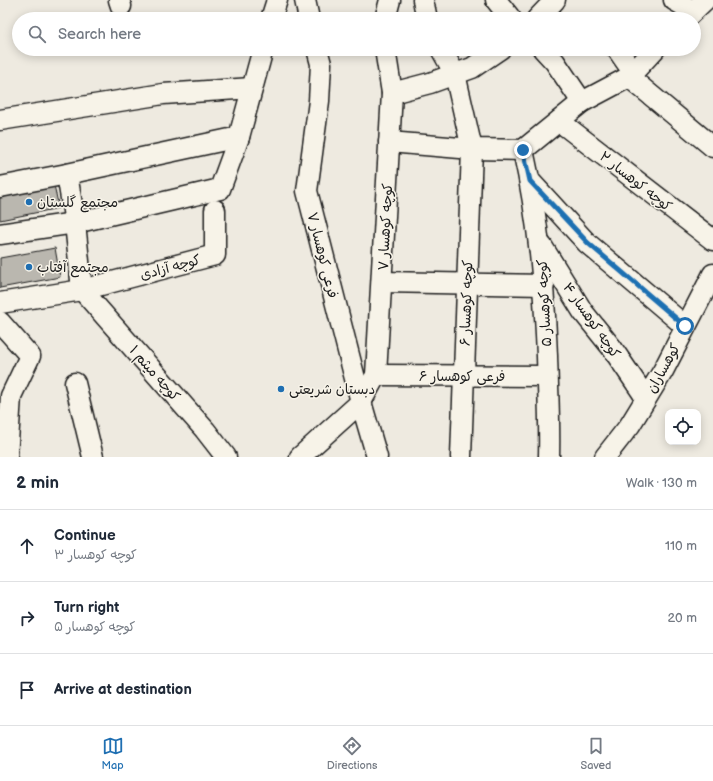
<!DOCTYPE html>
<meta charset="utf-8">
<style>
:root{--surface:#fff;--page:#f6f6f7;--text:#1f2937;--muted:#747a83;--line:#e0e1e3;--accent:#1f6fb2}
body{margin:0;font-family:"Balsamiq Sans","Playpen Sans Arabic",sans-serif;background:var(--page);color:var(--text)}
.controls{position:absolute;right:12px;bottom:12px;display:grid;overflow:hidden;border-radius:8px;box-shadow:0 2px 10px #0003}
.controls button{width:36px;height:36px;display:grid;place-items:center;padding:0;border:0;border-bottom:1px solid var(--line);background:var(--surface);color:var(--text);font:20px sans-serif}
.stop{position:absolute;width:12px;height:12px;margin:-9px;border:3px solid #1f6fb2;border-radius:50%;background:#fff}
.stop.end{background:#1f6fb2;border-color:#fff;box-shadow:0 1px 4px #0008}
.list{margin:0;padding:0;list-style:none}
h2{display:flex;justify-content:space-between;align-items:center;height:52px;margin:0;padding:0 16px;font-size:17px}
h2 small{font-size:13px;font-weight:400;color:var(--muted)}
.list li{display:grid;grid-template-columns:26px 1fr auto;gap:12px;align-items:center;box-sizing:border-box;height:72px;padding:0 16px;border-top:1px solid var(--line)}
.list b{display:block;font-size:15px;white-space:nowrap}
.list p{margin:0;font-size:13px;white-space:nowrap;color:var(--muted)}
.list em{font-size:13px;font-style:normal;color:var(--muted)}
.icon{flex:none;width:22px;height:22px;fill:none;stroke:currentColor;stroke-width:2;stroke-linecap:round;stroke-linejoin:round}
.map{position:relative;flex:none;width:713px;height:457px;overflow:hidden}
.search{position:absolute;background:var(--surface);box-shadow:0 2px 10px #0003;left:12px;right:12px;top:12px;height:44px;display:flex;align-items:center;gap:10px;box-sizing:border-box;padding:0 14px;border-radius:22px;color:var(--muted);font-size:15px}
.sheet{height:268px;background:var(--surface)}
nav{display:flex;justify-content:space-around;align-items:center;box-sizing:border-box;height:56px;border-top:1px solid var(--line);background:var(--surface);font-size:11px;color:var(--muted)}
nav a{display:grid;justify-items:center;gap:2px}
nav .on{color:var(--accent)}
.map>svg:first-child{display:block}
.building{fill:#bab7af;stroke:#1c1c1c}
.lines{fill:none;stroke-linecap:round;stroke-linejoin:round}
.minor-casing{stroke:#1c1c1c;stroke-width:23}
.minor{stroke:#f7f3e8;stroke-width:20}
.route{stroke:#1f6fb2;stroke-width:5}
.poi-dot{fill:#1f6fb2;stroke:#f7f3e8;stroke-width:1.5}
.labels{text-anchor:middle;stroke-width:3;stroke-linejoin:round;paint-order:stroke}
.street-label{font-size:14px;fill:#1c1c1c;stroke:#f7f3e8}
.poi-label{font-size:14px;fill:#1c1c1c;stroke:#f7f3e8;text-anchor:start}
</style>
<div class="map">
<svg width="713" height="457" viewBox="0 0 713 457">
<rect width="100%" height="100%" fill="#eeeae0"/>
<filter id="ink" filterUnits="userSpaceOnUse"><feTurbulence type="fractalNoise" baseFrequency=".025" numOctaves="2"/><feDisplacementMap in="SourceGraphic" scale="8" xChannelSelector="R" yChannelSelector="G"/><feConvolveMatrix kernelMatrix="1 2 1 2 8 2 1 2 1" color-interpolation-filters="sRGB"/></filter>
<g filter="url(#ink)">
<g class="building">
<polygon points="54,185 59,208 0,220 0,195"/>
<polygon points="55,248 60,277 0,288 0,258"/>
</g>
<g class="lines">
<g class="minor-casing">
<g id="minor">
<polyline points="119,0 121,6"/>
<polyline points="305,0 309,19"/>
<polyline points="423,0 427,19"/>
<polyline points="496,0 511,19"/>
<polyline points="674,0 693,11"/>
<polyline points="271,19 277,0"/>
<polyline points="385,19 390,0"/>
<polyline points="537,19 555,0"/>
<polyline points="685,19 705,0"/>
<polyline points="317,49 321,64 319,101 307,191 361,402 377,457"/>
<polyline points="441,49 455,74 472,149 461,457"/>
<polyline points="543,49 555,62 582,102"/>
<polyline points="617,49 633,72"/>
<polyline points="629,77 713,147"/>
<polyline points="392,93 430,83 472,68 500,49"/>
<polyline points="0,120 163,94 252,88"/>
<polyline points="559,121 713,240"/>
<polyline points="389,142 472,149 523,150 582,102 629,77 655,49"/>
<path d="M523,150C539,221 544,284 547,356C548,390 550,423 549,457"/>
<polyline points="67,174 239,137"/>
<polyline points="530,181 587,243 685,326"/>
<polyline points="0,187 67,174 75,223 82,290"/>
<polyline points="0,234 75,223 220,189 239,137 263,49"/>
<polyline points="542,246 583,312 612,348 646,398"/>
<polyline points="382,282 544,285"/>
<polyline points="82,290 205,430 226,457"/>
<polyline points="0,303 82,290 215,255 215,210"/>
<polyline points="0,322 30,356 11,396 7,457"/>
<polyline points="376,375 547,376"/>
<polyline points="75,383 93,457"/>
<polyline points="300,457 361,402 376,375 392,93 385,49"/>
<polyline points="605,457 630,425 663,371 713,274"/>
</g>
</g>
<use href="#minor" class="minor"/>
</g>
</g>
<g class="lines" filter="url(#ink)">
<polyline class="route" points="523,150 530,181 588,243 685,326"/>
</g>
<g class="poi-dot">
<circle cx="29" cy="202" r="4"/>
<circle cx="29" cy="267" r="4"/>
<circle cx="281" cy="389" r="4"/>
</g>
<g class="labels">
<g class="street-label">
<text transform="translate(636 181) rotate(38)" y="5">کوچه کوهسار ۲</text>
<text transform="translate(385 227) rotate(-87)" y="5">کوچه کوهسار ۷</text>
<text transform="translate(323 255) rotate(76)" y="5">فرعی کوهسار ۷</text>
<text transform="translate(170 267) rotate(-15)" y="5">کوچه آزادی</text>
<text transform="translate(466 303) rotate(-88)" y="5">کوچه کوهسار ۶</text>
<text transform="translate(544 303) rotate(-93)" y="5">کوچه کوهسار ۵</text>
<text transform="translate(592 320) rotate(55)" y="5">کوچه کوهسار ۴</text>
<text transform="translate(663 368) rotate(-61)" y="5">کوهساران</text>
<text transform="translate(155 373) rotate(49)" y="5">کوچه میثم ۱</text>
<text x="462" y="381">فرعی کوهسار ۶</text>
</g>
<g class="poi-label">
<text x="37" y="207">مجتمع گلستان</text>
<text x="37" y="272">مجتمع آفتاب</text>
<text x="289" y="394">دبستان شریعتی</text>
</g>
</g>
</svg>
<div class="controls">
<button><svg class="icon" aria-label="locate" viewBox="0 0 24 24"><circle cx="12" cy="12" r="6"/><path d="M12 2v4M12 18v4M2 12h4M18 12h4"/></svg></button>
</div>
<div class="stop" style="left:685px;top:326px"></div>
<div class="stop end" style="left:523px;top:150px"></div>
<div class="search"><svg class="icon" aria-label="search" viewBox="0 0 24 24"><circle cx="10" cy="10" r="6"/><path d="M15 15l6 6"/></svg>Search here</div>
</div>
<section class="sheet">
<h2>2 min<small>Walk · 130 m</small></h2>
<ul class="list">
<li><svg class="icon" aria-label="ahead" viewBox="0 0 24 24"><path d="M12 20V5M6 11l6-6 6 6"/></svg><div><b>Continue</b><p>کوچه کوهسار ۳</p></div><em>110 m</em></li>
<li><svg class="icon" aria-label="right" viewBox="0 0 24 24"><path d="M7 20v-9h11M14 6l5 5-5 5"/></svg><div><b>Turn right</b><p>کوچه کوهسار ۵</p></div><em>20 m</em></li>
<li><svg class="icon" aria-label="arrive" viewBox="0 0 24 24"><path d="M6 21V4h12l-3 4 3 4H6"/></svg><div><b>Arrive at destination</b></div></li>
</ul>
</section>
<nav>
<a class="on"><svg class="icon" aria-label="map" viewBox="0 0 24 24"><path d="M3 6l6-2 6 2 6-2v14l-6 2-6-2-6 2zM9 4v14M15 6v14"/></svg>Map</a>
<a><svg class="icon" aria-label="directions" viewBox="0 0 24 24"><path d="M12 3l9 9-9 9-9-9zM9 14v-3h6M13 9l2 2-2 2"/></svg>Directions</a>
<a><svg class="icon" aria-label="saved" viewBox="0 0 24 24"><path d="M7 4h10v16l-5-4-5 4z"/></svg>Saved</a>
</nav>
